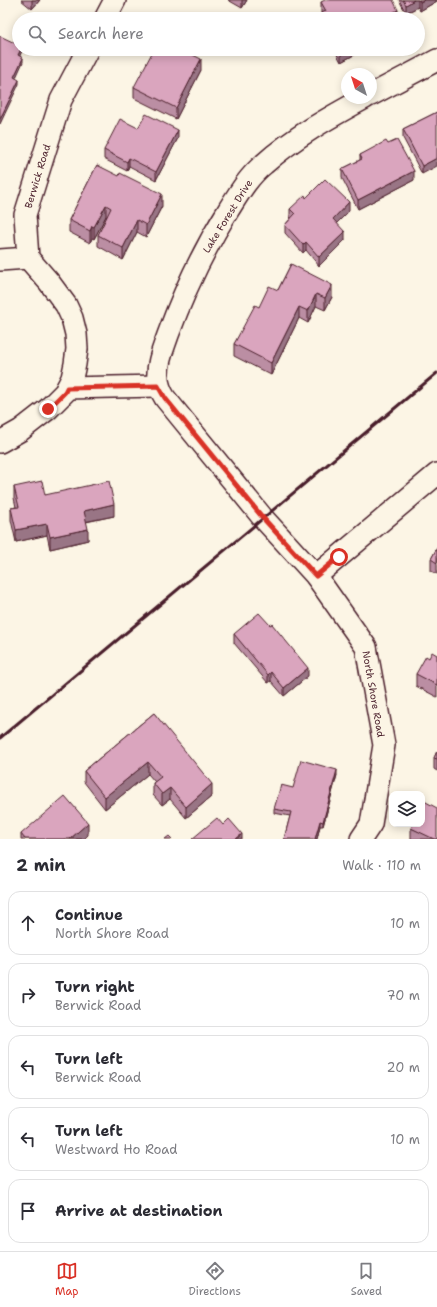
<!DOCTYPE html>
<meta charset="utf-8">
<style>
:root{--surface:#fff;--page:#f2f2f3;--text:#2b2b33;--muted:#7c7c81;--line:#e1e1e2;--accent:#d93025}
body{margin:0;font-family:"Shantell Sans",sans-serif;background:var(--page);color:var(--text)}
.controls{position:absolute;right:12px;bottom:12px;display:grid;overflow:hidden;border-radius:8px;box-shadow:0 2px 10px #0003}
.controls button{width:36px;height:36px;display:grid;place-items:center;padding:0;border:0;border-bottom:1px solid var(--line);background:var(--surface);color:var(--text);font:20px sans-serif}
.compass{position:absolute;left:341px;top:68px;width:36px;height:36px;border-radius:50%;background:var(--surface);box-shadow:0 2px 10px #0003;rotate:321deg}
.stop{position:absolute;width:12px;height:12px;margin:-9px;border:3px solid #d93025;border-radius:50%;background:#fff}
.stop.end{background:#d93025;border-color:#fff;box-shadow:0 1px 4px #0008}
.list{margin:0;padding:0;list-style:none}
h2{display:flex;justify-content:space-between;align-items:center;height:52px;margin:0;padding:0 16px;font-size:17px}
h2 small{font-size:13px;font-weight:400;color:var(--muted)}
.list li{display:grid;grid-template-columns:26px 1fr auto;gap:12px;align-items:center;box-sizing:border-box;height:64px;margin:0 8px 8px;padding:0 8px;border:1px solid var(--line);border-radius:12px}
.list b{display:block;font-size:15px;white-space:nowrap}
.list p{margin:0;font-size:13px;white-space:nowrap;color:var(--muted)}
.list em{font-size:13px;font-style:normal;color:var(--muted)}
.icon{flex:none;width:22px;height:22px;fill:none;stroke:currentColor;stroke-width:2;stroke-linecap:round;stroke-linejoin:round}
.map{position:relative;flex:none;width:437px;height:839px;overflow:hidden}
.search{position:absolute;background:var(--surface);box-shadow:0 2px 10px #0003;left:12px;right:12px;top:12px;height:44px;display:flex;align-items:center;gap:10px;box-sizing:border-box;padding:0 14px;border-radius:22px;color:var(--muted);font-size:15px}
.sheet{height:412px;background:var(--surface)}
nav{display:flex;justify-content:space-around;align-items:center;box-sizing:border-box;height:56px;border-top:1px solid var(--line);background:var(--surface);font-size:11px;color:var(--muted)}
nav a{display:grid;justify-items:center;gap:2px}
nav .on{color:var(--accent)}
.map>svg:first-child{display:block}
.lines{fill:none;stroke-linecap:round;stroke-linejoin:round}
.minor-casing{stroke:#4a1f2b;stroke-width:24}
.minor{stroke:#fcf5e5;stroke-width:21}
.rail{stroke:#4a1f2b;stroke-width:3}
.wall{fill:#bb8ea3;stroke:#4a1f2b}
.shaded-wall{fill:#997485;stroke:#4a1f2b}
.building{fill:#daa5be;stroke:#4a1f2b}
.route{stroke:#d93025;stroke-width:5}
.labels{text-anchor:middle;stroke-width:3;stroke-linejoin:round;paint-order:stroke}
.street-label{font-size:10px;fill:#4a1f2b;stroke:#fcf5e5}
</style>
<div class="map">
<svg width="437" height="839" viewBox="0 0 437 839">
<rect width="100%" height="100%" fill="#fcf5e5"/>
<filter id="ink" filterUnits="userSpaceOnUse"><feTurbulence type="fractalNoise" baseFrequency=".025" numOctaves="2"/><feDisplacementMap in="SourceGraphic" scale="8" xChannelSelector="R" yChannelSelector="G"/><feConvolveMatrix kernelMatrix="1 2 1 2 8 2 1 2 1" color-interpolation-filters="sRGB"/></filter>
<g filter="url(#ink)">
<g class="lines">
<g class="minor-casing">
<g id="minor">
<polyline points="105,19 115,0"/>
<polyline points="371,95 437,60"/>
<polyline points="0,260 28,258"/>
<polyline points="67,388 158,386"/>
<polyline points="0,442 21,430 48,409 65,392 72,378 75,364 77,349 76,334 72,318 66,305 49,282 28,258 25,215 61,100 88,49"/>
<polyline points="316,576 437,474"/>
<path d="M361,839L371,824L384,745L366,647L316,576L263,518L165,398C160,390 157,382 158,373C158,359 164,347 168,335C184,291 204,249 229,209C239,193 249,176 264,164C294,137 330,117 365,98"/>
</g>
</g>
<use href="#minor" class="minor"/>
<polyline class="rail" points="0,738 437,373"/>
</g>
<g class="wall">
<polygon points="21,0 40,0 32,9"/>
<polygon points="228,0 247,0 242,8"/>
<polygon points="399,0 437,0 437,1 420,11 418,7 406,13"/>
<polygon points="321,2 398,19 321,19"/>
<polygon points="334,49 365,49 341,62"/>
<polygon points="201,70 176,119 134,98 134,87"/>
<polygon points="437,112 422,174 403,138 403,129"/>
<polygon points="138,128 178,138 156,180 129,166 127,171 104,159 104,150"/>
<polygon points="388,144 414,180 358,209 342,178 342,169 360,160 360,155"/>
<polygon points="97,165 162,206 146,237 137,232 123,260 98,246 98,235 107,217 106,216 94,239 92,238 90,243 69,232 69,220"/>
<polygon points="306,198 349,211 337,223 345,240 319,266 306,250 303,253 285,233 285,225 291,218 290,217 290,209"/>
<polygon points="291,264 332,297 325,310 316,306 308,323 299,318 271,375 234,356 234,344 259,307 278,290"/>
<polygon points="14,487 45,495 114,516 86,522 88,540 50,549 47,535 16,542 11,520 11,508 16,507 14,498"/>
<polygon points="437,548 437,574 431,571 431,559"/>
<polygon points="234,634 308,676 284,696 271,681 268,683 234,643"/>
<polygon points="437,655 437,697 416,686 416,674 429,658"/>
<polygon points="154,713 212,796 186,818 170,799 162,805 153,795 153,783 155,782 148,774 105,809 84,782 84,771"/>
<polygon points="437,751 437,771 434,769 434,758"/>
<polygon points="337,775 323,826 320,826 317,839 284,839 290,816 274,813 274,809 293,788"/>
<polygon points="411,828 437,839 411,839"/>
<polygon points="21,834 88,835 84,839 21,839"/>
</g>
<g class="shaded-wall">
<polygon points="32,0 40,0 32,9"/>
<polygon points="242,0 247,0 242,8"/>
<polygon points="414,0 418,0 418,7 406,13 406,5"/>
<polygon points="424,0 437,0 437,1 420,11 420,2"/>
<polygon points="398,10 398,19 380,19"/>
<polygon points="21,49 22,49 22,51 18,60 18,55"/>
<polygon points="343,49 365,49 341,62 341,50"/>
<polygon points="23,58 23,62 14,82 14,77"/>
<polygon points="201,59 201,70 176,119 176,108"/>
<polygon points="19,80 19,84 0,124 0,119"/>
<polygon points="178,130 178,138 156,180 156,172"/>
<polygon points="129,158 129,166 127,171 127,162"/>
<polygon points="437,158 437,166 422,174 422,166"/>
<polygon points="414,171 414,180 358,209 358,200"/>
<polygon points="162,194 162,206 146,237 146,225"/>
<polygon points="349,202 349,211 333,227 333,219"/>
<polygon points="106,205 106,216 94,239 94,227"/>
<polygon points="137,220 137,232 123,260 123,248"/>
<polygon points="92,226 92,238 90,243 90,231"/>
<polygon points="345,232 345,240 319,266 319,257"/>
<polygon points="306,242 306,250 303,253 303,245"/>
<polygon points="332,285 332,297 325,310 325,298"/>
<polygon points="316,294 316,306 308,323 308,311"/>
<polygon points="299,307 299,318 271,375 271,363"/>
<polygon points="114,504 114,516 84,522 84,511"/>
<polygon points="47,524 47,535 16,542 16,530"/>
<polygon points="88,529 88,540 50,549 50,537"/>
<polygon points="308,668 308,676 284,696 284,688"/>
<polygon points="271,672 271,681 268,683 268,675"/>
<polygon points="148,762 148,774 105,809 105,797"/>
<polygon points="337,770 337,775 323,826 323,822"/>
<polygon points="212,784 212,796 186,818 186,807"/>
<polygon points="170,788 170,799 162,805 162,794"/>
<polygon points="320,821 320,826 317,839 315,839"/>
<polygon points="88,823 88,835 84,839 70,839"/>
<polygon points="242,834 242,839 236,839"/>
</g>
<g class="building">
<polygon points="325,0 393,0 398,10 380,19 324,19 321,13 326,11 321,2"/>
<polygon points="403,0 414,0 406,5"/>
<polygon points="419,0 424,0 420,2"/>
<polygon points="0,36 19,45 19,49 21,49 18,55 23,58 14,77 19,80 0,119"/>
<polygon points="154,49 181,49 201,59 176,108 134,87"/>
<polygon points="437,112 437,158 422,166 403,129"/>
<polygon points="146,114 178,130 156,172 129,158 127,162 104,150 120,119 138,128"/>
<polygon points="397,140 414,171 358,200 342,169 362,159 360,155 386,141 388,144"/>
<polygon points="97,165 119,176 120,173 162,194 146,225 137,220 123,248 98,235 111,208 106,205 94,227 92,226 90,231 69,220"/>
<polygon points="325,179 349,202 333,219 345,232 319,257 306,242 303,245 285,225 295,214 290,209 305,195 306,198"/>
<polygon points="291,264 332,285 325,298 316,294 308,311 299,307 271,363 234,344 255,305 259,307 269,286 278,290"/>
<polygon points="42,481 45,495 109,481 114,504 84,511 88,529 50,537 47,524 16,530 11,508 19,507 14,487"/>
<polygon points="437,548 437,563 431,559"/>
<polygon points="259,613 270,625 272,624 308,668 284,688 271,672 268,675 234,634"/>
<polygon points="432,652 437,655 437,685 416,674 426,656 429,658"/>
<polygon points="154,713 212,784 186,807 170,788 162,794 153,783 161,777 148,762 105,797 84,771"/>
<polygon points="437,751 437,759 434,758"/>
<polygon points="301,760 337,770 323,822 320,821 315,839 284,839 291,812 274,809 281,785 293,788"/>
<polygon points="65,796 88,823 70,839 25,839 21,834"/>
<polygon points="424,801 437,808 437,839 434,839 411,828 413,824 422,824 422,805"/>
<polygon points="217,818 223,825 229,819 242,834 236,839 192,839"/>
<polygon points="169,836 172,839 165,839"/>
</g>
</g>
<g class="lines" filter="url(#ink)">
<polyline class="route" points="48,409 65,392 67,388 158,386 165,398 263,518 316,576 339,557"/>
</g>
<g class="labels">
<g class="street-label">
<text transform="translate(37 176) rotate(-73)" y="4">Berwick Road</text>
<text transform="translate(227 216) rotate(-58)" y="4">Lake Forest Drive</text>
<text transform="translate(374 694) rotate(80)" y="4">North Shore Road</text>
</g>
</g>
</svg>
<div class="controls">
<button><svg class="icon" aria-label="layers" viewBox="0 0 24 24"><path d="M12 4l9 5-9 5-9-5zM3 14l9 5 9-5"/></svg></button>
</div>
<svg class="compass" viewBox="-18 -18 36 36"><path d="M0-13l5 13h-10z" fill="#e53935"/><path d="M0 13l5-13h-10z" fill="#7c7c81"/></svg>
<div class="stop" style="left:339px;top:557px"></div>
<div class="stop end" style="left:48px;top:409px"></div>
<div class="search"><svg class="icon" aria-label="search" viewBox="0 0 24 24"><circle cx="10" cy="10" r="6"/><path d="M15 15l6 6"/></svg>Search here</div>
</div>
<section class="sheet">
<h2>2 min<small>Walk · 110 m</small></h2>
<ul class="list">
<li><svg class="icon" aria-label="ahead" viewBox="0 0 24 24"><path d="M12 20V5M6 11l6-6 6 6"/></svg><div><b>Continue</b><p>North Shore Road</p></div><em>10 m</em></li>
<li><svg class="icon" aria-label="right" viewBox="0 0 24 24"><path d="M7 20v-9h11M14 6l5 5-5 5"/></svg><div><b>Turn right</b><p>Berwick Road</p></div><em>70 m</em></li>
<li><svg class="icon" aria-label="left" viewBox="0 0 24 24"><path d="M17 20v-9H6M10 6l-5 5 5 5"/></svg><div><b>Turn left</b><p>Berwick Road</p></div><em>20 m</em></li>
<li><svg class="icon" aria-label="left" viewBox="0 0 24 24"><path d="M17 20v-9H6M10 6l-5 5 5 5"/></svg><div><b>Turn left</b><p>Westward Ho Road</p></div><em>10 m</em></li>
<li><svg class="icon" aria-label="arrive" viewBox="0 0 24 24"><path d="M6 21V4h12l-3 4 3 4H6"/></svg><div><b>Arrive at destination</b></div></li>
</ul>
</section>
<nav>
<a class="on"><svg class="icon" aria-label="map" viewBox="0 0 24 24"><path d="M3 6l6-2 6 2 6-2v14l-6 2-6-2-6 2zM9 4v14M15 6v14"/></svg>Map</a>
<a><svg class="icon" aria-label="directions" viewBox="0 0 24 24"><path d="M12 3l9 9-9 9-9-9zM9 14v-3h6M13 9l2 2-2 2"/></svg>Directions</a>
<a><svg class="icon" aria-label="saved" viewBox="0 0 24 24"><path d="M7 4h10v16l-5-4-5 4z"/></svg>Saved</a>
</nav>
